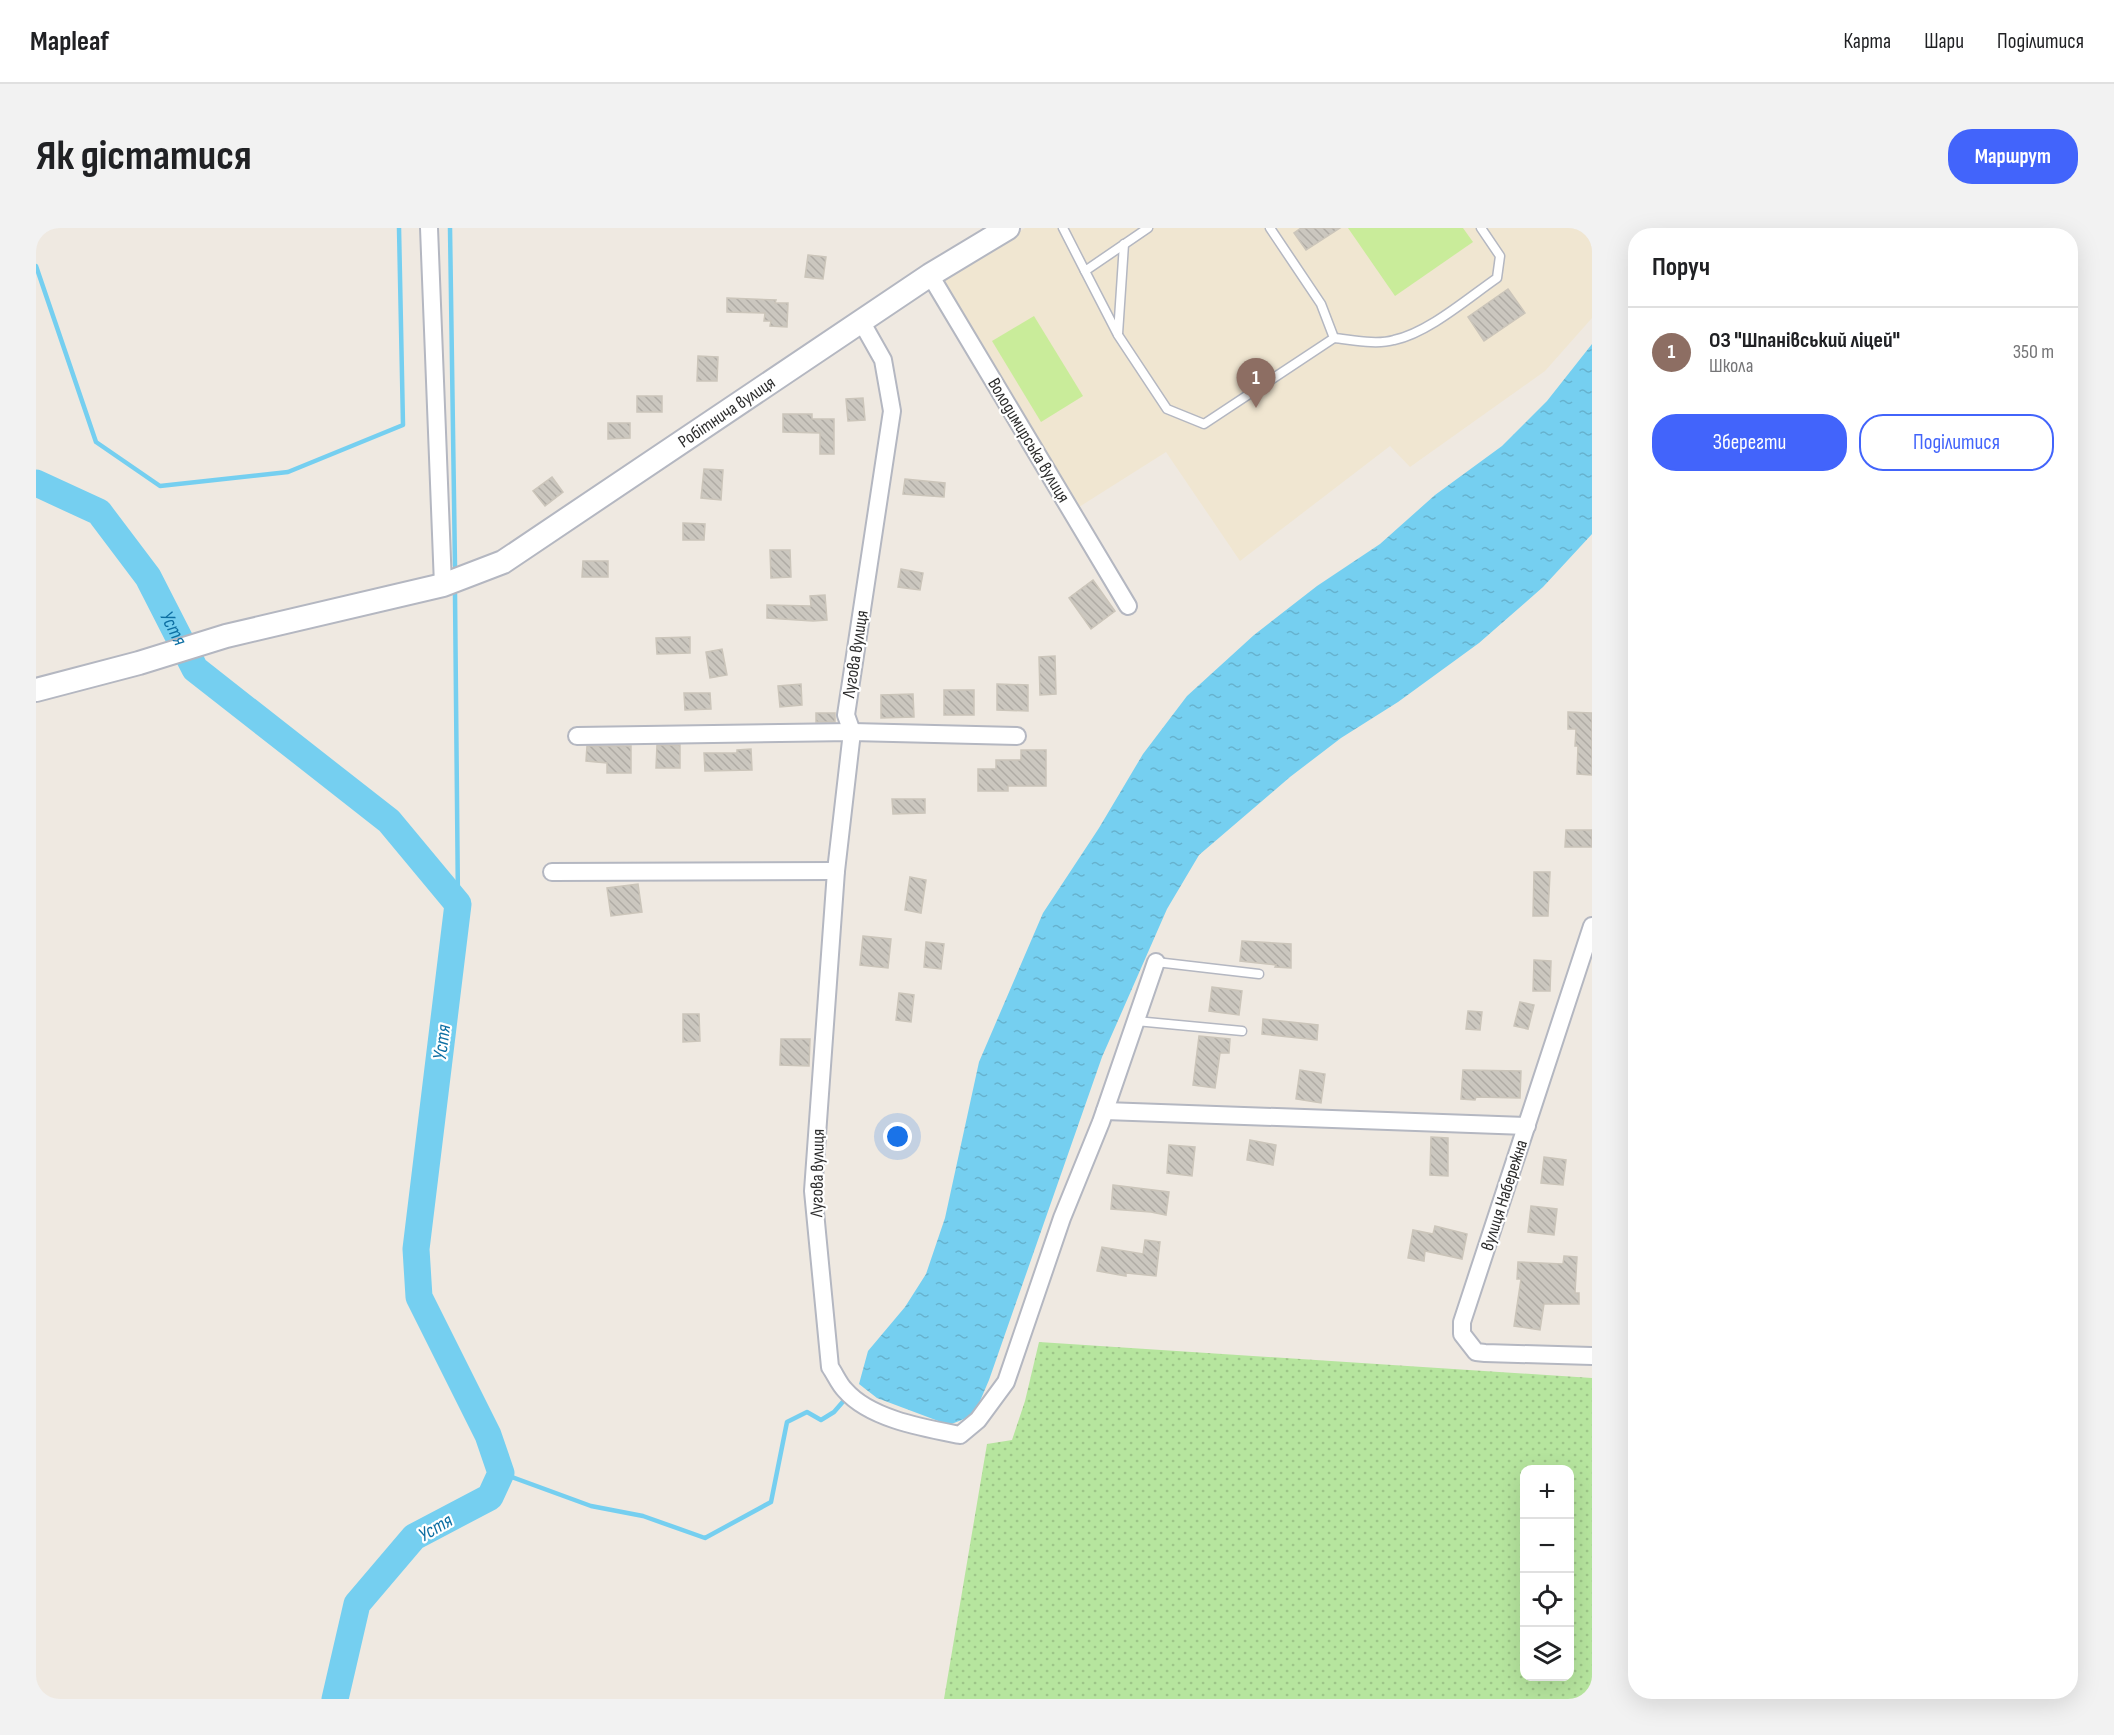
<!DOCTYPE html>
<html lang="uk">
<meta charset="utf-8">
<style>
:root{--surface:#fff;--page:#f2f2f2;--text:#202124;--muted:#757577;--line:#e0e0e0;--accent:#4264fb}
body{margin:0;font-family:"Sofia Sans Condensed",sans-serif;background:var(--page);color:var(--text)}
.controls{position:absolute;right:18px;bottom:18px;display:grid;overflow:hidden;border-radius:12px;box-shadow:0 6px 24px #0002}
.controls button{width:54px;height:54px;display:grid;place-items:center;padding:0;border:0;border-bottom:2px solid var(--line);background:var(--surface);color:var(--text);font:30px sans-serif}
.you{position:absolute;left:862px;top:909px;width:21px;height:21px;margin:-15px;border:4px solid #fff;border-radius:50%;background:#1a73e8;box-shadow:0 0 0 9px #1a73e833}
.badge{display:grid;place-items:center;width:39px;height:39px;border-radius:50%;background:var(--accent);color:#fff;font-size:20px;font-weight:700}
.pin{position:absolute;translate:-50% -50px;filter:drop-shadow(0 2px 3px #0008)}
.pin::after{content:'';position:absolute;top:32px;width:21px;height:18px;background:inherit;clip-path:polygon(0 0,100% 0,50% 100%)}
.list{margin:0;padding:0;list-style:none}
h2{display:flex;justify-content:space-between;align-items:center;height:78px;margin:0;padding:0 24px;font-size:26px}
h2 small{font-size:20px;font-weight:400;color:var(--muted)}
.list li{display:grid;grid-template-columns:39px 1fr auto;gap:18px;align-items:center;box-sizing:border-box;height:90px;padding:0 24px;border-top:2px solid var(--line)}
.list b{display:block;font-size:22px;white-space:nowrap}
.list p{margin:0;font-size:20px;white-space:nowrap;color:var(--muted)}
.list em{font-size:20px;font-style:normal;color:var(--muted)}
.actions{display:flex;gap:12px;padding:18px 24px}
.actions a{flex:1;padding:14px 0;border:2px solid var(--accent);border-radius:24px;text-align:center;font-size:21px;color:var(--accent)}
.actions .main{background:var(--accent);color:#fff}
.icon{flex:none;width:33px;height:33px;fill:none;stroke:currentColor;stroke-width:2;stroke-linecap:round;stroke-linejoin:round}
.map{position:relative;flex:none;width:1556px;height:1471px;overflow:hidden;border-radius:24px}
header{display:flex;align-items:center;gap:36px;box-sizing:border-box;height:84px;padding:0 30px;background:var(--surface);border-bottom:2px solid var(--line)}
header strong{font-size:28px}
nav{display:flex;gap:33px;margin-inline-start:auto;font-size:21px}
.intro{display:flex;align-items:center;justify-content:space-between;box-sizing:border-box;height:144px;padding:0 36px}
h1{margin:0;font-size:42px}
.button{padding:15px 27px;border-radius:24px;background:var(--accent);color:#fff;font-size:21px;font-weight:700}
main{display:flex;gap:36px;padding:0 36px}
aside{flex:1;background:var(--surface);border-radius:24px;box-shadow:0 6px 24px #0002}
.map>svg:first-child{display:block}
.education{fill:#f0e6d1}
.grass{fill:url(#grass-dots);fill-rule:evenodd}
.pitch{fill:#c9ec9a}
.water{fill:url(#water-ripples)}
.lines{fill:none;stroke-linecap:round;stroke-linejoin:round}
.stream{stroke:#75cff0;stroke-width:4.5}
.river{stroke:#75cff0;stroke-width:27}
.building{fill:url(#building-back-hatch);stroke:#cbc5ba;stroke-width:1.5}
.lane-casing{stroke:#b4b7c1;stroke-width:11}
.street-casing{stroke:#b4b7c1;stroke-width:20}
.secondary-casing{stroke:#b4b7c1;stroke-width:26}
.lane{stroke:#fff;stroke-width:8}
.street{stroke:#fff;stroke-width:16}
.secondary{stroke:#fff;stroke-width:22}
.labels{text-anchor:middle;stroke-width:4.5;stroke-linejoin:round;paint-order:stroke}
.street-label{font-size:18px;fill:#2e2e2e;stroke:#fff}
.water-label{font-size:20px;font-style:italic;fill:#0d6fa3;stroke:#fff}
</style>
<header>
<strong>Mapleaf</strong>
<nav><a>Карта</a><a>Шари</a><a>Поділитися</a></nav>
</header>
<div class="intro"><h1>Як дістатися</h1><a class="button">Маршрут</a></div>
<main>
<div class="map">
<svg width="1556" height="1471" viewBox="0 0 1556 1471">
<defs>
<pattern id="grass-dots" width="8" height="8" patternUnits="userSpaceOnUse" patternTransform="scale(1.5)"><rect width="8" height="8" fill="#b6e59e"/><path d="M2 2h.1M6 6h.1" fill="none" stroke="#9dc588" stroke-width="1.8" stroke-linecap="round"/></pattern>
<pattern id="water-ripples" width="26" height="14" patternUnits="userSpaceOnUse" patternTransform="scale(1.5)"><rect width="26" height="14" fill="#75cff0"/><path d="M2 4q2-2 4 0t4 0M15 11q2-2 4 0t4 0" fill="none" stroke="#66b2ce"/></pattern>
<pattern id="building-back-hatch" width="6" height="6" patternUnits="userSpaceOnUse" patternTransform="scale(1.5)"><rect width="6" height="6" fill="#cbc7bf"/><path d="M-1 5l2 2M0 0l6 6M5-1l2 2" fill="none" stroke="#afaba4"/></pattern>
</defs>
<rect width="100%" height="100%" fill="#efe9e1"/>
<polygon class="education" points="989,0 1556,0 1556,90 1509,143 1374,239 1354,218 1204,333 1130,224 1043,279 907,54"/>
<path class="grass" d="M1003,1114L1556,1150V1471H908L951,1216L976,1212L989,1173ZM1488,1242H1534V1448H1488Z"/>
<g class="pitch">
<polygon points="1312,0 1427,0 1437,14 1359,68"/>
<polygon points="998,88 1047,168 1005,194 956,113"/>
</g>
<polygon class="water" points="1556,116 1556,306 1507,359 1443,415 1362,474 1305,510 1254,549 1163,627 1131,681 1066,829 953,1152 938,1187 913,1197 841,1170 823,1156 832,1123 869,1079 890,1046 909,990 943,834 1007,685 1063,600 1107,526 1151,468 1218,407 1281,358 1344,316 1399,267 1466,218 1511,173"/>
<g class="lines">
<g class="stream">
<polyline points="414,0 419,338"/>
<polyline points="0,38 60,214 124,258 252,244 367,197 363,0"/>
<polyline points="419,366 422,676"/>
<polyline points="465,1245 555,1278 607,1288 669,1310 735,1274 751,1194 771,1184 785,1192 798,1184 811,1169"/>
</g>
<path class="river" id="s1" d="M0,255L63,284L112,349L159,441L353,593L422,676L380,1021L383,1069L452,1207L465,1245L454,1269L378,1309L321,1376L299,1471"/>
</g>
<g class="building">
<polygon points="1265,0 1304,0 1270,22 1258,5"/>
<polygon points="772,27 790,29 787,51 769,49"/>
<polygon points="1472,61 1489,85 1448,113 1432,89"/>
<polygon points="691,70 740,72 739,75 752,75 751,99 734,98 735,93 728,93 729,85 691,84"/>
<polygon points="662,128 682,129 681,153 661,153"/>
<rect x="601" y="168" width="25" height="16"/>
<polygon points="827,170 829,192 812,193 810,171"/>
<polygon points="747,186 776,186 776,191 798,191 798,226 784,226 784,205 747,204"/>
<polygon points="572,195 594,195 594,210 572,211"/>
<polygon points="668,241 687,242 685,272 665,270"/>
<polygon points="516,249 527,264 509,278 497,263"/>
<polygon points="869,251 909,255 908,269 867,266"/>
<polygon points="647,295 669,296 668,312 647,312"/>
<polygon points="734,322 754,322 755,349 735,350"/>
<polygon points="547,333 572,333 572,349 546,349"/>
<polygon points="865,341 887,345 884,362 862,359"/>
<polygon points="1057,352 1079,383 1055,401 1033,370"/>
<polygon points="789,367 791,392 777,393 731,390 731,377 775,378 774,368"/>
<polygon points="654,409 654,425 621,426 620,410"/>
<polygon points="686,421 691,447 674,450 670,424"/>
<polygon points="1019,428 1020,466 1004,467 1003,429"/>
<polygon points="765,456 766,477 744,479 742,458"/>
<polygon points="961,456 992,457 992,483 961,482"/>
<rect x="908" y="462" width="30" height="25"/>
<polygon points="648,465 674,465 675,481 649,482"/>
<polygon points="877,466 878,489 845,490 845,467"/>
<polygon points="1532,484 1556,485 1556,547 1541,546 1542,518 1539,518 1540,501 1532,501"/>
<rect x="780" y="485" width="19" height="9"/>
<polygon points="621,517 644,517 644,540 620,540"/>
<polygon points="551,518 595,518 595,545 571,545 571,535 550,533"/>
<polygon points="715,521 716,542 669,543 668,525 701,525 701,522"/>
<polygon points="985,522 1010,522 1010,558 972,558 972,563 942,563 942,541 960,541 960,532 985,532"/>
<polygon points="856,571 889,571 889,585 857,586"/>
<polygon points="1530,602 1556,602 1556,619 1529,619"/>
<polygon points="1498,644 1514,644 1512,688 1497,688"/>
<polygon points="874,649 890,652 885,685 869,682"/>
<polygon points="602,656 606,684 575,688 571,660"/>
<polygon points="827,708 855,711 852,740 824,737"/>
<polygon points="1206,713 1255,716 1255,740 1239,739 1240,737 1204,733"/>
<polygon points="890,714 908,716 905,741 888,739"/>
<polygon points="1498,732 1515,733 1514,763 1497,763"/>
<polygon points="1176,759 1206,763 1203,787 1173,783"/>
<polygon points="863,765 878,767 875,794 860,792"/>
<polygon points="1484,774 1498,777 1492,801 1478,798"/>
<polygon points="1432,783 1446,784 1444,802 1430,801"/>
<polygon points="647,786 663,786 664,813 647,814"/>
<polygon points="1227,791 1282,797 1281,812 1226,806"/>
<polygon points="1163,808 1194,811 1193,825 1184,825 1179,860 1157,857"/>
<polygon points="745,811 774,811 773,838 744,837"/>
<polygon points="1264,842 1289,846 1285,875 1260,871"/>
<polygon points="1427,842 1485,843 1484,870 1440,869 1439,872 1425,871"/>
<polygon points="1395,909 1412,910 1412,948 1394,947"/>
<polygon points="1214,912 1240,917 1237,937 1211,932"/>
<polygon points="1133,917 1159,919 1156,948 1131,945"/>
<polygon points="1508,929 1530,932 1527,957 1505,955"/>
<polygon points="1077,957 1133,964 1130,987 1115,984 1075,981"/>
<polygon points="1495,978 1521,981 1518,1007 1492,1004"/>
<polygon points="1399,998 1431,1006 1426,1031 1389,1023 1388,1033 1372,1030 1377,1002 1397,1006"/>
<polygon points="1109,1012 1124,1014 1120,1048 1090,1045 1090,1048 1061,1043 1066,1019 1107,1026"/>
<polygon points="1528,1028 1541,1029 1539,1065 1543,1065 1543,1076 1508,1076 1504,1102 1478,1098 1485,1051 1481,1051 1482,1034 1527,1036"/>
</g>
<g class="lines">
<g class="lane-casing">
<g id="lane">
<polyline points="1027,0 1049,43 1112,0"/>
<polyline points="1049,43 1082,107 1131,181 1168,196 1298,110 1285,76 1234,0"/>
<polyline points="1082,106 1088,16"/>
<path d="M1298,110C1317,112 1340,117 1358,112C1392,105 1432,70 1461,50L1464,28L1445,0"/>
<polyline points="1120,734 1223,746"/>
<polyline points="1100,793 1206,803"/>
</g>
</g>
<g class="street-casing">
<g id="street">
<polyline points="393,0 407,357"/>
<polyline points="894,47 1092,378"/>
<path d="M825,93L847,132L856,183L810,487L816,504L800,643L777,963L794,1139C799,1146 803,1156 809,1162C834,1191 888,1200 924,1207L942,1192L970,1154L1026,990L1065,894L1120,734"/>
<polyline points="541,508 816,504 981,508"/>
<polyline points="516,644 800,643"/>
<polyline points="1556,698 1426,1094 1426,1106 1440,1124 1449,1125 1556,1128"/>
<polyline points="1069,883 1491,898"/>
</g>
</g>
<g class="secondary-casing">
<g id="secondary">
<path id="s2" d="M0,462L103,435L190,408L407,357L467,334L894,47L972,0"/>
</g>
</g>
<use href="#lane" class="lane"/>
<use href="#street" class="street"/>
<use href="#secondary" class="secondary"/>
</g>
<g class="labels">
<g class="street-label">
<text dy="6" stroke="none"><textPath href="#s2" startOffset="754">Робітнича вулиця</textPath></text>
<text transform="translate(993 212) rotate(59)" y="6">Володимирська вулиця</text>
<text transform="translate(819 426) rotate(-81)" y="6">Лугова вулиця</text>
<text transform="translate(781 945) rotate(-89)" y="6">Лугова вулиця</text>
<text transform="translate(1468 967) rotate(-72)" y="6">вулиця Набережна</text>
</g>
<g class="water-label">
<text dy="7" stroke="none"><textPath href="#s1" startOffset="208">Устя</textPath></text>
<text transform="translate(405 814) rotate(-83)" y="7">Устя</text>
<text transform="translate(399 1299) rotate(-30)" y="7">Устя</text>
</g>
</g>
</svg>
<div class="controls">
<button>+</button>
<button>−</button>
<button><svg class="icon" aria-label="locate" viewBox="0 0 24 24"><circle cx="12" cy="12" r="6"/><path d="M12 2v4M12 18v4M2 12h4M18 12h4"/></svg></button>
<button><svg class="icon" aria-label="layers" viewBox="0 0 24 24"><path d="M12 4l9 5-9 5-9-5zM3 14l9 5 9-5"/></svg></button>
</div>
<div class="you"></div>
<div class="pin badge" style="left:1220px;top:180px;background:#8d6e63">1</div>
</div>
<aside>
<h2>Поруч<small></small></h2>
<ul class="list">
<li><span class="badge" style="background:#8d6e63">1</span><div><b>ОЗ &quot;Шпанівський ліцей&quot;</b><p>Школа</p></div><em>350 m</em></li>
</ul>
<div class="actions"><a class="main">Зберегти</a><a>Поділитися</a></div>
</aside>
</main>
